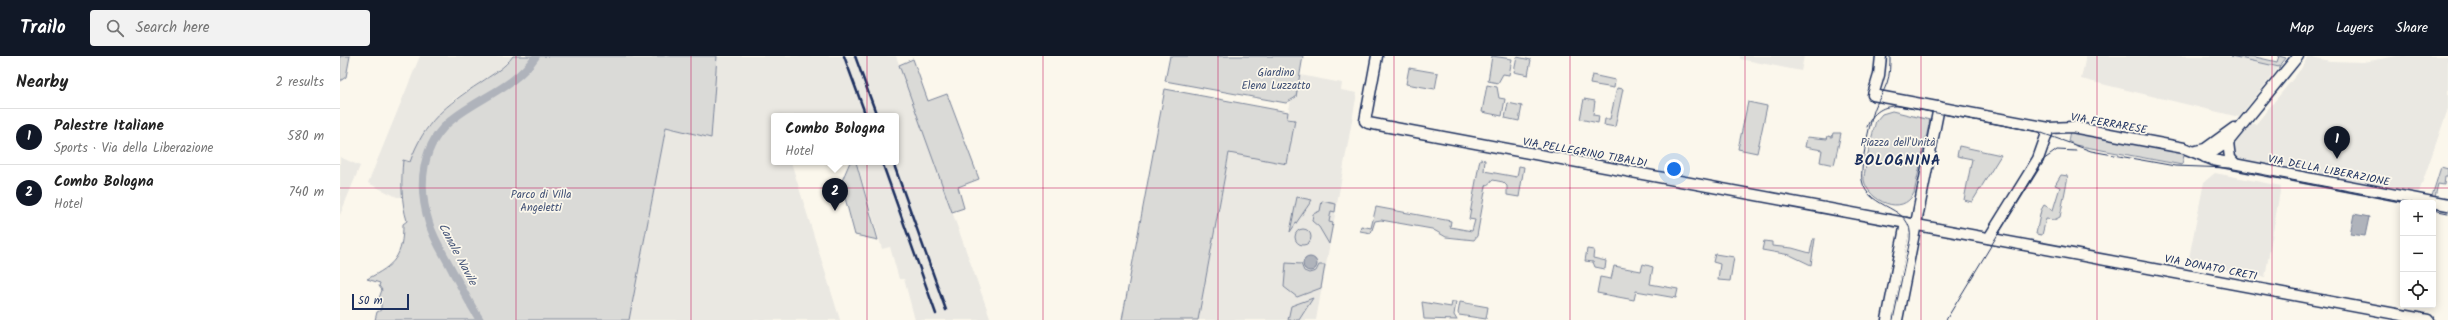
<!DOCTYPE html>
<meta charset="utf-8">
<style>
:root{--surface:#fff;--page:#f2f2f2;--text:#222;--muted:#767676;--line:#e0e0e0;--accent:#111827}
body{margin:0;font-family:Kalam,sans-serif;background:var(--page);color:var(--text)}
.controls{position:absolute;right:12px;bottom:12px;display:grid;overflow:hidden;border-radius:4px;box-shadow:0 2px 10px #0003}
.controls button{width:36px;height:36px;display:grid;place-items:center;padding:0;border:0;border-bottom:1px solid var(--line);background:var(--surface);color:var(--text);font:20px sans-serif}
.scale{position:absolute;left:12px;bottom:10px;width:57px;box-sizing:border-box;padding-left:4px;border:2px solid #1b2f5e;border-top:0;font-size:11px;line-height:14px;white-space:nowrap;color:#1b2f5e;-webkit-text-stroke:3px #fbf7ec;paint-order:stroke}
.you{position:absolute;left:1334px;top:113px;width:14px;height:14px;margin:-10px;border:3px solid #fff;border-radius:50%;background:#1a73e8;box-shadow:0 0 0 6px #1a73e833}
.badge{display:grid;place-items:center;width:26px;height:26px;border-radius:50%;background:var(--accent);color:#fff;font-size:13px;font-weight:700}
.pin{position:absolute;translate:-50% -33px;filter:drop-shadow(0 1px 2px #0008)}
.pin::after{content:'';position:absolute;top:21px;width:14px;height:12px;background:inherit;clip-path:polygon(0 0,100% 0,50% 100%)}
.popup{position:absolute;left:431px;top:57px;width:128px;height:52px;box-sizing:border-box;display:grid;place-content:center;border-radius:4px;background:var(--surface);filter:drop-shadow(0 1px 3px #0005);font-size:13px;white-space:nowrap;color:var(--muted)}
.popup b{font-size:15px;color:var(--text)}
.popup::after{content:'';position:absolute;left:50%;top:100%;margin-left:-8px;border:8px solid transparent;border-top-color:var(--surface)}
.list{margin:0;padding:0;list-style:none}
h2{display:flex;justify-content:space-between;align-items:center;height:52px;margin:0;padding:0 16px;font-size:17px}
h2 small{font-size:13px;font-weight:400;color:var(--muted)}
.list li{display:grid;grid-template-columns:26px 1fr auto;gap:12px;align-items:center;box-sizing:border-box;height:56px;padding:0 16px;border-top:1px solid var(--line)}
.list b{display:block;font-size:15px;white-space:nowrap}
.list p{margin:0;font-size:13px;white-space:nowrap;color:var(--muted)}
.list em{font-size:13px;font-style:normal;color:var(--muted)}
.icon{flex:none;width:22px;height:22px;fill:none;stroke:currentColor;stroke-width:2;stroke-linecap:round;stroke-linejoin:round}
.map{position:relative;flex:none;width:2108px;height:264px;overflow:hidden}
header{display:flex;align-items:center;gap:24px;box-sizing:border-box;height:56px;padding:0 20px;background:var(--accent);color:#fff}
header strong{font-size:19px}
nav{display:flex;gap:22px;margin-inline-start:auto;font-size:14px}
.search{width:280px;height:36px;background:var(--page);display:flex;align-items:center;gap:10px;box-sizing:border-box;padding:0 14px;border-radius:4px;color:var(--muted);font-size:15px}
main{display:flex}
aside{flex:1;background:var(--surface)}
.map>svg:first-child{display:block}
.built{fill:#eae8e2}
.green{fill:#dadad7;stroke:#7a849a}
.water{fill:#afb3bb;stroke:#747e96}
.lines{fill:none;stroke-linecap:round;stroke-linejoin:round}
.canal{stroke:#afb3bb;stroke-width:8}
.major-casing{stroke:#1b2f5e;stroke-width:13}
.major{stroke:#fbf7ec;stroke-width:10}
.tram{stroke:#1b2f5e;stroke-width:1}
.rail{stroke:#1b2f5e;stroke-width:2.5}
.grid{fill:none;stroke:#c2185b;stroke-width:1;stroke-opacity:0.55}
.labels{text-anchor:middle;stroke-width:3.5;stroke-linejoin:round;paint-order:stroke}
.park-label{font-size:11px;fill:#415176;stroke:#fbf7ec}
.street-label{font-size:11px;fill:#1b2f5e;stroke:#fbf7ec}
.water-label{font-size:12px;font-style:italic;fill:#47577a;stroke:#fbf7ec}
.district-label{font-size:15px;font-weight:bold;letter-spacing:1px;fill:#1b2f5e;stroke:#fbf7ec}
</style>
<header>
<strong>Trailo</strong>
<div class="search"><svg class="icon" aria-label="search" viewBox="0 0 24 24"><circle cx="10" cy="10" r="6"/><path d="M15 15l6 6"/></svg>Search here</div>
<nav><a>Map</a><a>Layers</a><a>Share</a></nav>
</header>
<main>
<aside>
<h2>Nearby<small>2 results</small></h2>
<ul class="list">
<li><span class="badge">1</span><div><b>Palestre Italiane</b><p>Sports · Via della Liberazione</p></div><em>580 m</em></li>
<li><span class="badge">2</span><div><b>Combo Bologna</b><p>Hotel</p></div><em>740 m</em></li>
</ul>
</aside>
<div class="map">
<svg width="2108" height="264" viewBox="0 0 2108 264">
<rect width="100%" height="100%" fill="#fbf7ec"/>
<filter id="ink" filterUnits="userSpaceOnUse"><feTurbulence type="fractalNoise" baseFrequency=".025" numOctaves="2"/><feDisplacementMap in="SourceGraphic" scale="8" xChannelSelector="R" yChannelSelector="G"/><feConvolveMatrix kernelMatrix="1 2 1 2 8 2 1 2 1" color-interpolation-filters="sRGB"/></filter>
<g filter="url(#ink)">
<g class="built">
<polygon points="80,0 173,0 159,14 114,43 86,72 70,106 63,105 61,123 62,141 57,141 28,127"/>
<polygon points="377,0 556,0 651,264 575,264 564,223 559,223 550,191 542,193 517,106 556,106 556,60 502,58 434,60 434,106 451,106 500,264 289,264 326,71 371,82"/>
<polygon points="1400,0 1464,0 1461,15 1400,3"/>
<polygon points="1746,0 1891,0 1939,11 1899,61 1741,23"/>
<polygon points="1968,0 1990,5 2023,6 2057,0 2108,0 2108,53 2078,139 1894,103 1893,86 1911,68 1916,68 1961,13"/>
<polygon points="960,19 1002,27 1001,34 1017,37 976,264 858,264 889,97 955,65 947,63 951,44 956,41"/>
<polygon points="0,101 20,110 0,159"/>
<polygon points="1875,117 1941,130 1925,221 1848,207 1864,126"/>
</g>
<g class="green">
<polygon points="0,0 10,0 6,21 0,25"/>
<path d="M173,0H377L371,82L326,71L289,264H35L37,256L41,254V245H38L42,234L39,230L40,227L27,223C55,209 63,200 63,168L67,165C61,145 61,125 63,104L70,106C84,66 106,49 140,27C151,19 165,12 173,0Z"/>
<polygon points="830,0 963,0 956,41 946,47 825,25"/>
<polygon points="1152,0 1172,3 1169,19 1163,18 1158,27 1148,25"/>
<polygon points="1891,0 1911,0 1937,6 1939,0 1946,2 1939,11"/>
<polygon points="1177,1 1191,4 1188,19 1174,16"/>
<polygon points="573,3 588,45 607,38 639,123 618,131 624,152 612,156 559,9"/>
<polygon points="1069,12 1098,17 1095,33 1066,28"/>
<polygon points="1252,19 1275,24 1274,32 1250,28"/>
<polygon points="1147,29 1157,31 1159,42 1165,43 1162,60 1142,56"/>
<polygon points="1277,32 1283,33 1275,71 1264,69 1265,63 1270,63"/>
<polygon points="825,33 948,56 947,63 955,64 947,108 889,97 858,264 782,264"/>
<polygon points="1244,43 1255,45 1253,59 1259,60 1258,67 1240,63"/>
<polygon points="1408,46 1427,50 1417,97 1398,93"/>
<polygon points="1168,47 1182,50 1179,65 1165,62"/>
<path d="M1552,55L1590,64L1574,137C1563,161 1528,145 1524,124C1523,119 1533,74 1536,65L1542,58Z"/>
<polygon points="1730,75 1840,96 1844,99 1842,109 1735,89 1728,85"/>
<polygon points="1493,77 1501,77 1494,109 1480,106 1482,94 1465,91 1467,81 1487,83 1488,80 1492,81"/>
<polygon points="1619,90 1661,99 1632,146 1624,144 1632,103 1617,100"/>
<polygon points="1140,103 1145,104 1144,115 1177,121 1179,110 1184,111 1179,141 1167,139 1167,130 1163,126 1153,124 1146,130 1137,180 1134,184 1106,181 1092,173 1041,164 1035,165 1031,177 1020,175 1021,170 1031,172 1036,151 1111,165 1110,171 1132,175 1135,164 1129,163"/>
<polygon points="510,106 516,106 538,184 515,179 501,127"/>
<polygon points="2101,111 2108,113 2108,121 2105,121 2104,129 2098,128 2095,141 2092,140"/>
<polygon points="1721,119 1728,120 1720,161 1714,164 1706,163 1702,179 1696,178 1701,154 1704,149 1713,154 1720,131 1715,129"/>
<polygon points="957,141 972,144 950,176"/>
<polygon points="982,145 996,148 995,156 991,155 989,166 993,167 989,188 979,171 972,165 973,158 980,155"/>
<circle cx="963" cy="181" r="8"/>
<polygon points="1473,183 1475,183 1471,209 1450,199 1422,194 1424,185 1432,186 1432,190 1452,192 1470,197"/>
<polygon points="1247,193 1254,194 1253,202 1266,205 1265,213 1255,211 1253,206 1245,205"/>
<polygon points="1375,198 1394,201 1390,225 1378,224 1380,208 1373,206"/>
<polygon points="946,207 961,208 964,215 969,217 976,215 979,209 985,209 981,232 957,241 944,231"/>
<polygon points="1303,208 1313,211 1310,228 1338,233 1336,242 1296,235 1294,244 1257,237 1260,221 1271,223 1274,210 1301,215"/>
<polygon points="973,242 959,264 948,264 951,250"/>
<polygon points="1082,246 1111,251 1112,246 1116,246 1114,259 1117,264 1084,263"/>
<polygon points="1120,246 1148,251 1146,263 1119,259 1118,257"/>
</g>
<g class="water">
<polygon points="2014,158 2029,161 2025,180 2010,178"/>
<circle cx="970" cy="208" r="7"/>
</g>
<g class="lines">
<path class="canal" d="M140,264C130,249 122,232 113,216C105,200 94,184 89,167C77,129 81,87 114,62C142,40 175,31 196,0"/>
<g class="major-casing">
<g id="major">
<polyline points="1037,0 1025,65 1028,67 2088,264"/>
<polyline points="1541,0 1539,19 1533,39 1709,72 1732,71 1844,92 1873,104 2108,149"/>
<polyline points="1888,86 1890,102 1895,108"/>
<polyline points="1856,95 1865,93 1894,72"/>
<polyline points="1865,101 1888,86 1958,0"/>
<polyline points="1649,182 1698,103 1709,72"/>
<polyline points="1547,264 1566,167"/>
<polyline points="1557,264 1599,51"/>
</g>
</g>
<use href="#major" class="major"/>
<g class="tram">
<path d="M1550,0C1550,9 1550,19 1547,27C1544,36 1538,43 1535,52C1530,65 1520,111 1522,124C1527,155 1575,148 1570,184L1553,264"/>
<path d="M1527,71C1532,56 1544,49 1559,50L1699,76L1751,95L1835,110L1889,112L2072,147"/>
<polyline points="2093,154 2108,157"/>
<polyline points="1606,264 1703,104 1717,94 1736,95"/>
</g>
<g class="rail">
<polyline points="504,0 526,60"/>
<polyline points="515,0 537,60"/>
<polyline points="542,106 596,258"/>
<polyline points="553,106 606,254"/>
</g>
</g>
</g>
<path class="grid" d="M176,0V264M351,0V264M527,0V264M703,0V264M878,0V264M1054,0V264M1230,0V264M1405,0V264M1581,0V264M1757,0V264M1932,0V264M0,132H2108"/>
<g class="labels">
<g class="park-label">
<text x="936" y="20">Giardino<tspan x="936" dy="13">Elena Luzzatto</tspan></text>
<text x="1558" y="90">Piazza dell'Unità</text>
<text x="201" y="142">Parco di Villa<tspan x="201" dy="13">Angeletti</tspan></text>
</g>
<g class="street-label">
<text transform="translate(1769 67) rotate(10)" y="4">VIA FERRARESE</text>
<text transform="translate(1245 96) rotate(10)" y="4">VIA PELLEGRINO TIBALDI</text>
<text transform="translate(1989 114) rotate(11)" y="4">VIA DELLA LIBERAZIONE</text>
<text transform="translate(1871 211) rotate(11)" y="4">VIA DONATO CRETI</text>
</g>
<g class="water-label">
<text transform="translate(118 198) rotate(62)" y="4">Canale Navile</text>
</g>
<g class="district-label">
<text x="1558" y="109">BOLOGNINA</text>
</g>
</g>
</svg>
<div class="controls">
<button>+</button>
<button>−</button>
<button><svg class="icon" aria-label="locate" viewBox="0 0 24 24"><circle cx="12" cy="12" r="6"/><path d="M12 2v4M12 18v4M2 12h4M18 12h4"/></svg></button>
</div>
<div class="scale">50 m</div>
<div class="you"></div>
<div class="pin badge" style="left:1997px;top:103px">1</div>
<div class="pin badge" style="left:495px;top:155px">2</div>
<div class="popup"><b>Combo Bologna</b>Hotel</div>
</div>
</main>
